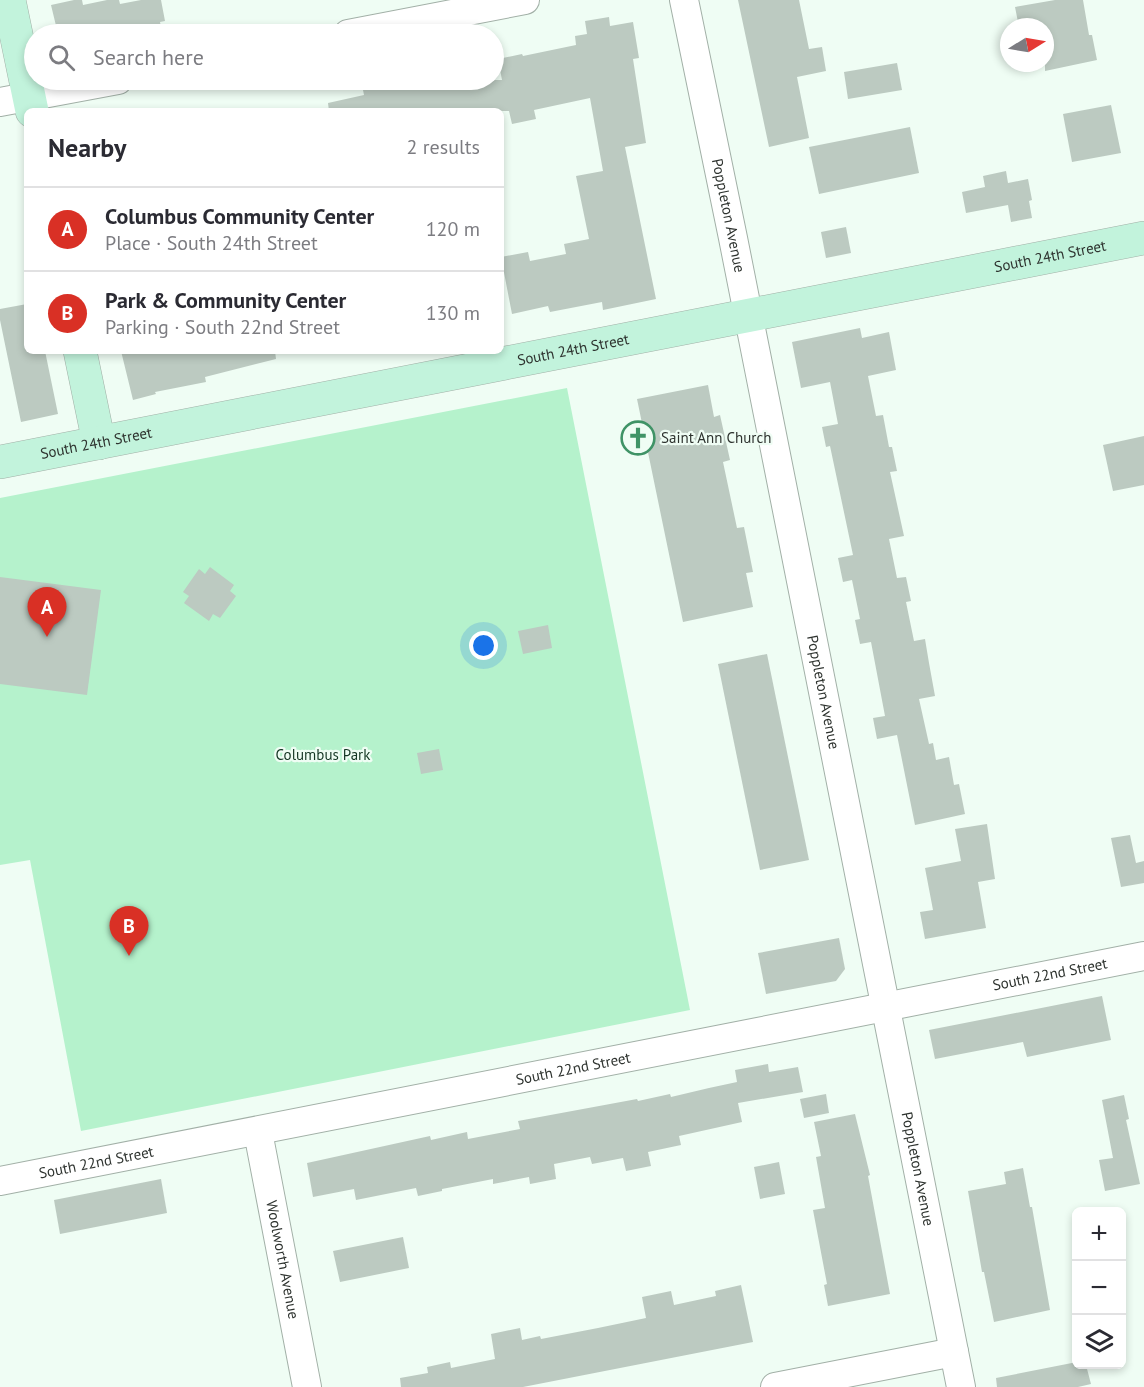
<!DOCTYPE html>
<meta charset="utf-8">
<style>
:root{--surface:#fff;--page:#f2f2f3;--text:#2b2b33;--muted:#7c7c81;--line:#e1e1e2;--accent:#d93025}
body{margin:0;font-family:"PT Sans",sans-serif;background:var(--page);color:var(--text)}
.controls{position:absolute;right:18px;bottom:18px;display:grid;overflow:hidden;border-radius:9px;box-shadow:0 3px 9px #0003}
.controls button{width:54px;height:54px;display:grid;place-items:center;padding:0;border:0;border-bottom:2px solid var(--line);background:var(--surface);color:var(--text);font:30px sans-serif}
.compass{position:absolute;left:1000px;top:18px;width:54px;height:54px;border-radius:50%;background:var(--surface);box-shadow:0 3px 9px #0003;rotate:79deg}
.you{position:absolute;left:484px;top:646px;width:21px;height:21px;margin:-15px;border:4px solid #fff;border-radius:50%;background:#1a73e8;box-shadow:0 0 0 9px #1a73e833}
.badge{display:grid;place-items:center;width:39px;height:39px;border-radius:50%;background:var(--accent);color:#fff;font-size:20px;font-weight:700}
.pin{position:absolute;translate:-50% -50px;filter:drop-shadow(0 2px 3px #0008)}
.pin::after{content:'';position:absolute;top:32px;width:21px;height:18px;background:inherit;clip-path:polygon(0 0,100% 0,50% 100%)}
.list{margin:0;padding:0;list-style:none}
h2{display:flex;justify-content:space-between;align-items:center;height:78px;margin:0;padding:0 24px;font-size:26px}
h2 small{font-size:20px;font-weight:400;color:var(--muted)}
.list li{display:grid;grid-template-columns:39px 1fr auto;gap:18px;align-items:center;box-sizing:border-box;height:84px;padding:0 24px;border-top:2px solid var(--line)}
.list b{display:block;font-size:22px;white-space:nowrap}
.list p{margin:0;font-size:20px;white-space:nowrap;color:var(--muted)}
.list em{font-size:20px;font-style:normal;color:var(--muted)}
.icon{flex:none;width:33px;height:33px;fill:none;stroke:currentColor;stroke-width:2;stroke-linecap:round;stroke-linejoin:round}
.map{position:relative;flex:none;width:1144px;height:1387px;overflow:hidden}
.search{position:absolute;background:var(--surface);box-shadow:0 3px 9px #0003;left:24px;top:24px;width:480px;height:66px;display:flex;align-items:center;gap:15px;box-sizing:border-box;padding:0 21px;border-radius:33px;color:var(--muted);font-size:22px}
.panel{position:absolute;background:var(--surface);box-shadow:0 3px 9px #0003;left:24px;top:108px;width:480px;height:246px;border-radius:9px}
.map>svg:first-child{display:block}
.green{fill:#b5f2cc}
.building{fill:#bccac1}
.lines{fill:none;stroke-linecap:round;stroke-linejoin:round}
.street-casing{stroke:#a2b0a7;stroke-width:30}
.secondary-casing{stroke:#a2b0a7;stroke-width:34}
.street{stroke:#fff;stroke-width:28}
.secondary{stroke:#c2f3dc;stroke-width:33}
.labels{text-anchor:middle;stroke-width:4.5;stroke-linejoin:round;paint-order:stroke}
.street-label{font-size:15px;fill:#2e332f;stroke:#effdf4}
.poi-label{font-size:15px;fill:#2e332f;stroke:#effdf4;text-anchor:start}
.park-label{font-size:15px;fill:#143623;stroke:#effdf4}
</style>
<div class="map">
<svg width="1144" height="1387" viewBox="0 0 1144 1387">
<rect width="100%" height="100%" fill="#effdf4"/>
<polygon class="green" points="567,388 690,1010 81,1131 30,860 0,865 0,498"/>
<g class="building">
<polygon points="74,0 82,0 83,5 107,0 119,0 120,4 141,0 161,0 165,21 160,22 162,32 151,34 58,34 51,5"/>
<polygon points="738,0 799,0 809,49 822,47 826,71 797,77 809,138 769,147"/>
<polygon points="1055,0 1083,0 1089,35 1092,35 1097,60 1045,71 1045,27 1019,27 1015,7"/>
<polygon points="609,17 610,26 633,22 639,58 633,59 646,143 625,147 656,299 603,310 602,302 550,312 548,306 512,314 501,257 528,252 530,261 566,254 564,244 589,239 576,176 603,171 590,98 534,110 536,119 512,124 509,111 329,111 328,103 364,95 362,85 391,80 502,80 498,59 522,54 523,56 576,45 575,36 587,34 585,21"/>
<polygon points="897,63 902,90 848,99 844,72"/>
<polygon points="1111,105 1121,153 1072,162 1063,114"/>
<polygon points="910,127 919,173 819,194 809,147"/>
<polygon points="1006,171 1008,183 1028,179 1032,200 1029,201 1032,218 1011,222 1008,205 966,213 962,192 985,187 983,176"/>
<polygon points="846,227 851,253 826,258 821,232"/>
<polygon points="27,304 27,351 45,351 58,414 21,422 0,320 0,309"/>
<polygon points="860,328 862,338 889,332 896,370 868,376 876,416 883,415 889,447 892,447 897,471 890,472 904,536 889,539 897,578 906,577 911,601 906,602 914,641 925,639 929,663 935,696 919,699 929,744 933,743 936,760 949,757 954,785 959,784 965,814 915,825 897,735 877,739 873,718 885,716 871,642 860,644 855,620 860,619 852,580 843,582 838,558 853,555 830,446 826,447 822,427 838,424 830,382 801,388 792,342"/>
<polygon points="121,351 275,351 276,359 205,377 206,382 155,392 156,394 133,400"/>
<polygon points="708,385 714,417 720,415 730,460 723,462 737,528 744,527 753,572 746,573 753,607 683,622 637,399"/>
<polygon points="1144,436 1144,485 1113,491 1103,445"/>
<polygon points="210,567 234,585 230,591 236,596 220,618 213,614 209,621 184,603 189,596 183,592 199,569 205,574"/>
<polygon points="0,577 101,590 87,695 0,684"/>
<polygon points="548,625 552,648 523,654 518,631"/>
<polygon points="767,654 809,860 760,870 718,664"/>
<polygon points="439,749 443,770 421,774 417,753"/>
<polygon points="987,824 995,879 978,882 986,928 925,939 920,912 933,910 925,868 961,861 955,829"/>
<polygon points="1130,835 1136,863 1144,861 1144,883 1121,887 1111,838"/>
<polygon points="839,938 845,969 836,981 766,994 758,953"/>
<polygon points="1102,996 1111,1040 1027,1057 1023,1042 935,1059 929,1030"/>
<polygon points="768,1064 769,1072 798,1067 803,1092 738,1103 742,1122 679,1136 681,1145 648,1152 651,1166 626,1171 623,1158 592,1164 590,1157 554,1164 556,1179 530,1184 529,1177 493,1184 493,1179 442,1189 442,1191 418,1196 416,1188 356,1200 354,1189 313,1197 307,1163 430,1136 431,1140 467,1132 468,1139 520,1129 518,1121 637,1099 638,1101 670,1094 671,1097 709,1088 737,1082 735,1070"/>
<polygon points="826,1094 829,1113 804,1118 800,1099"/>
<polygon points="1124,1095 1129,1119 1126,1120 1140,1184 1105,1191 1099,1160 1113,1158 1102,1100"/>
<polygon points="855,1114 870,1175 868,1176 890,1294 828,1306 824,1285 827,1284 813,1210 825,1208 816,1157 821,1156 814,1122"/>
<polygon points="779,1162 785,1194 760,1199 754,1167"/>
<polygon points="1023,1168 1030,1207 1032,1207 1050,1310 994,1322 984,1272 982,1272 968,1191 1006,1184 1004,1172"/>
<polygon points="161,1179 167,1213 60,1234 54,1200"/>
<polygon points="403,1237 409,1268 340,1282 333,1251"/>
<polygon points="741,1285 753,1342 523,1387 401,1387 400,1378 428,1373 427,1367 450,1362 451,1368 495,1359 491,1334 520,1328 522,1340 540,1336 541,1339 598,1328 646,1318 642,1297 671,1291 674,1305 716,1296 715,1291"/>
<polygon points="1077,1362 1077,1365 1086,1365 1091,1384 1078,1387 997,1387 996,1378"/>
</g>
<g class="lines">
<g class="street-casing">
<g id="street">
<path id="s1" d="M684,0L733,238L961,1387"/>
<polyline points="348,34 525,0"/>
<polyline points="0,102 118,80"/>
<path id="s2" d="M258,1132L307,1387"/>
<path id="s3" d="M0,1181C382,1108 763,1030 1144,956"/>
<polyline points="775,1387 954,1352"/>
</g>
</g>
<g class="secondary-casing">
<g id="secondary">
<polyline points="9,0 32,111"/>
<polyline points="80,351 99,443"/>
<path id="s4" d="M0,462L1144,238"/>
</g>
</g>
<use href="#street" class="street"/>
<use href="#secondary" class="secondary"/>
</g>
<defs>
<g id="church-ring" transform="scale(1.725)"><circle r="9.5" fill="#effdf4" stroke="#3f9366" stroke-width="1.5"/><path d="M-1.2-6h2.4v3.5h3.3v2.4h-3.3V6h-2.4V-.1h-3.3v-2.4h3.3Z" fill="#3f9366"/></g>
</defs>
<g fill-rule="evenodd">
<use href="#church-ring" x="638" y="438"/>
</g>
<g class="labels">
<g class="street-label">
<text dy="5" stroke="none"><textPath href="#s1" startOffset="220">Poppleton Avenue</textPath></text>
<text dy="5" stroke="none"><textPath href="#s4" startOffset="1070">South 24th Street</textPath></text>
<text dy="5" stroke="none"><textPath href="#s4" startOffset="584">South 24th Street</textPath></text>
<text dy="5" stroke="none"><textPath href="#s4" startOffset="98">South 24th Street</textPath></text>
<text dy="5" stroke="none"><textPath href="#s1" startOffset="706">Poppleton Avenue</textPath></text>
<text dy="5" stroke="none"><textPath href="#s3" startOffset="1070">South 22nd Street</textPath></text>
<text dy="5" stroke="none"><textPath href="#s3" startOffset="584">South 22nd Street</textPath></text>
<text dy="5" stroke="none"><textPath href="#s3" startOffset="98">South 22nd Street</textPath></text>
<text dy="5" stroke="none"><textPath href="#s1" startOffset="1192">Poppleton Avenue</textPath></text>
<text dy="5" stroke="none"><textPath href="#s2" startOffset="130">Woolworth Avenue</textPath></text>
</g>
<g class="poi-label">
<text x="661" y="443">Saint Ann Church</text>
</g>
<g class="park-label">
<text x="323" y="760">Columbus Park</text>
</g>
</g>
</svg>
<div class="controls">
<button>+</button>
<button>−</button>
<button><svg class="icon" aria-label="layers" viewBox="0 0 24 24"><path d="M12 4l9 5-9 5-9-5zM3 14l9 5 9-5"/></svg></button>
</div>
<svg class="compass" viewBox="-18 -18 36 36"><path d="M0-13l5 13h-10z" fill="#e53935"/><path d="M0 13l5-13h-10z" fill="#7c7c81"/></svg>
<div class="you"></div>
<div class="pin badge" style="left:47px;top:637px">A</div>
<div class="pin badge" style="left:129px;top:956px">B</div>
<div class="search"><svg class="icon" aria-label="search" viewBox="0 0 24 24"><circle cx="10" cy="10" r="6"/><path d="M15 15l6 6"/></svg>Search here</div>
<section class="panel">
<h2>Nearby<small>2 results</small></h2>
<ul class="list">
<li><span class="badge">A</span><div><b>Columbus Community Center</b><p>Place · South 24th Street</p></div><em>120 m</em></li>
<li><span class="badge">B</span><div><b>Park &amp; Community Center</b><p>Parking · South 22nd Street</p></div><em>130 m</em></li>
</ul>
</section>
</div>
